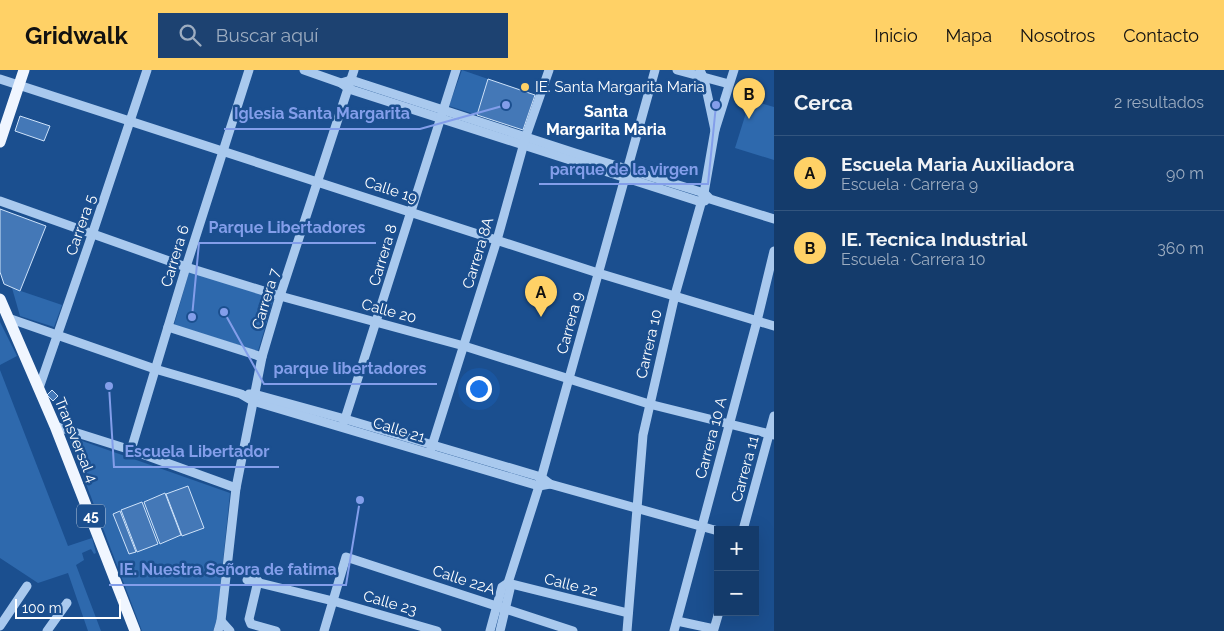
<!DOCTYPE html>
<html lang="es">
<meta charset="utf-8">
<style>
:root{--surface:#143b6b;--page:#1d4271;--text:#f1f3f6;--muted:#9dadc1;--line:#33557e;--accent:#ffd166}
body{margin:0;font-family:Raleway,sans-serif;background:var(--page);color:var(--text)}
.controls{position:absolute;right:15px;bottom:15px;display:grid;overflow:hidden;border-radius:0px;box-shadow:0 5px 20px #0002}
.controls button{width:45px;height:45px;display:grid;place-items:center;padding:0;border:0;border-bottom:1px solid var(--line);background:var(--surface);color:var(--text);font:25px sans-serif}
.scale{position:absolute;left:15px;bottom:12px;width:106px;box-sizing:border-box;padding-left:5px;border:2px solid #fff;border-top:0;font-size:14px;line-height:18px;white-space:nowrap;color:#fff;-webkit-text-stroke:4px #1b4f8f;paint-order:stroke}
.you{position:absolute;left:478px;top:318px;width:18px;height:18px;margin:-12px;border:4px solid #fff;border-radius:50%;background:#1a73e8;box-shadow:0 0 0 8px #1a73e833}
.badge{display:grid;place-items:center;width:32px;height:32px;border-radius:50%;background:var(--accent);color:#111;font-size:16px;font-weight:700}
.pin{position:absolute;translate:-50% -41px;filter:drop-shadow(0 1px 2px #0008)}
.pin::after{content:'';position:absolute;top:26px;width:18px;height:15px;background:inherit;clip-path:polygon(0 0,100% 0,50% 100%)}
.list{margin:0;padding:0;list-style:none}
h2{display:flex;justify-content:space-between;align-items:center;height:65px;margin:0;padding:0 20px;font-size:21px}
h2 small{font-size:16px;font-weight:400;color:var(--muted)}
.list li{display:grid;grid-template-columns:32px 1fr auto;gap:15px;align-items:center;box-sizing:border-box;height:75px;padding:0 20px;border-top:1px solid var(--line)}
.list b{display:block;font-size:19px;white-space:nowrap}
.list p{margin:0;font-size:16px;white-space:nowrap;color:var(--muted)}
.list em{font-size:16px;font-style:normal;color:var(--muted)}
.icon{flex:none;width:28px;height:28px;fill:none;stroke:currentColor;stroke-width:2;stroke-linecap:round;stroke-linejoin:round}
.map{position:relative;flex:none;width:774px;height:561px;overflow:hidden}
header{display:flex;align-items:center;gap:30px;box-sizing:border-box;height:70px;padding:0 25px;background:var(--accent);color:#111}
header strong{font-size:24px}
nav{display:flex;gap:28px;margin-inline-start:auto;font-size:18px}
.search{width:350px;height:45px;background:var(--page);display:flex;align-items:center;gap:12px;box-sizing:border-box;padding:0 18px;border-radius:0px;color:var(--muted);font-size:19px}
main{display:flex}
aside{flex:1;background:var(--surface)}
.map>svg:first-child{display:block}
.green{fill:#2e69ad}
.building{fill:#4478b7;stroke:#cfe3fa}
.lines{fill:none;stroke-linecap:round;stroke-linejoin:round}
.minor{stroke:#a9c9ee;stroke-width:9}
.major{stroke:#f0f6ff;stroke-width:11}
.poi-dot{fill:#ffd166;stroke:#1b4f8f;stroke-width:2}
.labels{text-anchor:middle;stroke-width:5;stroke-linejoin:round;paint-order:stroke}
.shield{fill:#1b4f8f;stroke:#bbcadd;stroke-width:1}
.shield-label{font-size:14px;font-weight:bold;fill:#fff}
.poi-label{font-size:15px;fill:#fff;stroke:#1b4f8f;text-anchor:start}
.street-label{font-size:15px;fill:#fff;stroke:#1b4f8f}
.neighbourhood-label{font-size:16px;font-weight:bold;fill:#fff;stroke:#1b4f8f}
.leader{fill:none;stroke:#839eea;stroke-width:2}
.callout-dot{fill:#839eea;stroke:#1b4f8f;stroke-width:2}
.callout-label{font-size:16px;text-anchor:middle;font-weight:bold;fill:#839eea;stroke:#1b4f8f;stroke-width:5;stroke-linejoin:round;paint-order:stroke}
</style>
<header>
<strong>Gridwalk</strong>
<div class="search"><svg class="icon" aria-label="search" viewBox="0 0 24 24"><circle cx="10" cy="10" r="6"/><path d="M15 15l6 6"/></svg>Buscar aquí</div>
<nav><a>Inicio</a><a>Mapa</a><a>Nosotros</a><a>Contacto</a></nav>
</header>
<main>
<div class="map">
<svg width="774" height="561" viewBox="0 0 774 561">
<rect width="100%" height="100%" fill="#1b4f8f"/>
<g class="green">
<polygon points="462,0 488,9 477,45 449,36"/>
<polygon points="750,30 774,37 774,90 735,78"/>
<polygon points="189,202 274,228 258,281 174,255"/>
<polygon points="12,218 62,235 54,257 20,246"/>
<polygon points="0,252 17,286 0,295"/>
<polygon points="0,300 68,476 92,468 96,483 94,484 91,479 82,483 84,490 76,495 101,561 88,561 68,503 38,513 0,488"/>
<polygon points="71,367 230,423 217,550 213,561 142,561 69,369"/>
</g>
<g class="building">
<polygon points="488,9 535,25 523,60 477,45"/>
<polygon points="20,46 50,56 44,71 15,61"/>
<polygon points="0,139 46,156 20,221 4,214 0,202"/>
<polygon points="52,320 58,326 53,331 47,325"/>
<polygon points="60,330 66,337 61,342 55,335"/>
<polygon points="188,416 204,458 182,466 166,424"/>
<polygon points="165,423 181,465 160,474 144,432"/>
<polygon points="142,432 158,474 137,482 121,440"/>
<polygon points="120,441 136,482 129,484 113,444"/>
</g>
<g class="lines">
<g class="minor">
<polyline points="304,0 341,13 349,19 701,132 705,131"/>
<polyline points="677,0 729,14"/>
<polyline points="700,0 704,9 715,60"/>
<polyline points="0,9 598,203 774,256"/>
<polyline points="341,13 351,10 575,83 704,123 710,129 774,149"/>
<polyline points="0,131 186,197 280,226 464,276 649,334 774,365"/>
<polyline points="8,248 155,299 241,324 253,331 539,416 550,414"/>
<polyline points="168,257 262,287"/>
<polyline points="39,318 92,165 147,0"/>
<polyline points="249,324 254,324 345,349 541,407 550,414 718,461"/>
<polyline points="344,352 456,0"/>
<polyline points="55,356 131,380 236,418"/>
<polyline points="431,379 497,170 526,66 549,0"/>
<polyline points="131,380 186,197 249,0"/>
<polyline points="743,460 774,346"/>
<polyline points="247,510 333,531 437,561"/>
<polyline points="258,511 249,549 251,554 276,561"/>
<polyline points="508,513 628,543"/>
<polyline points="221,551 230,561"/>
<polyline points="677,551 714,559 719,542"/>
<polyline points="0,556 27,516"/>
<polyline points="47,561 67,533"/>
<polyline points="218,561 221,551 236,418 262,287 280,226 354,0"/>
<polyline points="324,561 346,487 573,561"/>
<polyline points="490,561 502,517 508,513"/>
<polyline points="500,561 510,519 508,513 539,416 655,0"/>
<polyline points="627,561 643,365 675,225 704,123 715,60 734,0"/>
<polyline points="674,561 757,251 774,181"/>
</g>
<g class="major">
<polyline points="0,72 24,0"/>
<polyline points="0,229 55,356 135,561"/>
</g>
</g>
<circle class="poi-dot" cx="525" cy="17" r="5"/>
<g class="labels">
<rect class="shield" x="77" y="434.5" width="28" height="23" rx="4"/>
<g class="shield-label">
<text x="91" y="451">45</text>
</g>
<g class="poi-label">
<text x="535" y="22">IE. Santa Margarita Maria</text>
</g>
<g class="street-label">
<text transform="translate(391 120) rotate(18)" y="5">Calle 19</text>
<text transform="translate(81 155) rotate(-71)" y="5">Carrera 5</text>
<text transform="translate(478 183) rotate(-73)" y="5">Carrera 8A</text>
<text transform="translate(383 185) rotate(-73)" y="5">Carrera 8</text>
<text transform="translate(175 186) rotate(-73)" y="5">Carrera 6</text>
<text transform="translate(266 229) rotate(-73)" y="5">Carrera 7</text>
<text transform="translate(389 241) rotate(15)" y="5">Calle 20</text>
<text transform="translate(570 253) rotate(-75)" y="5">Carrera 9</text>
<text transform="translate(649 274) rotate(-77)" y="5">Carrera 10</text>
<text transform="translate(399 360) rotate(17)" y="5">Calle 21</text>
<text transform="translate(711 368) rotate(-75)" y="5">Carrera 10 A</text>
<text transform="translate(76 370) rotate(68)" y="5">Transversal 4</text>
<text transform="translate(745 399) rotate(-75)" y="5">Carrera 11</text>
<text transform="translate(464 510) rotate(18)" y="5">Calle 22A</text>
<text transform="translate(571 515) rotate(14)" y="5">Calle 22</text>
<text transform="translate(390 533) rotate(16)" y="5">Calle 23</text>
</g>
<g class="neighbourhood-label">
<text x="606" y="47">Santa<tspan x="606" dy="18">Margarita Maria</tspan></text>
</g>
</g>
<path class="leader" d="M506 35L420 59H224M716 35L708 114H539M192 247L199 173H376M224 242L264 314H437M109 316L114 397H279M360 430L346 515H109"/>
<g class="callout-dot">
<circle cx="506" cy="35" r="5"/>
<circle cx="716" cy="35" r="5"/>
<circle cx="192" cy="247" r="5"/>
<circle cx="224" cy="242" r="5"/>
<circle cx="109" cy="316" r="5"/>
<circle cx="360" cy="430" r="5"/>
</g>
<g class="callout-label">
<text x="322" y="49">Iglesia Santa Margarita</text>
<text x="624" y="105">parque de la virgen</text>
<text x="287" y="163">Parque Libertadores</text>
<text x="350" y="304">parque libertadores</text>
<text x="197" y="387">Escuela Libertador</text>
<text x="228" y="505">IE. Nuestra Señora de fatima</text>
</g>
</svg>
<div class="controls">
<button>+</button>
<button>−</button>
</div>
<div class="scale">100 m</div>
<div class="you"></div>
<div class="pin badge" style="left:541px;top:247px">A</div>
<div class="pin badge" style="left:749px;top:49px">B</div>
</div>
<aside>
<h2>Cerca<small>2 resultados</small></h2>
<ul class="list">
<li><span class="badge">A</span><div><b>Escuela Maria Auxiliadora</b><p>Escuela · Carrera 9</p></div><em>90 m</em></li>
<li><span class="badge">B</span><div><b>IE. Tecnica Industrial</b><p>Escuela · Carrera 10</p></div><em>360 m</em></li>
</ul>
</aside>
</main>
